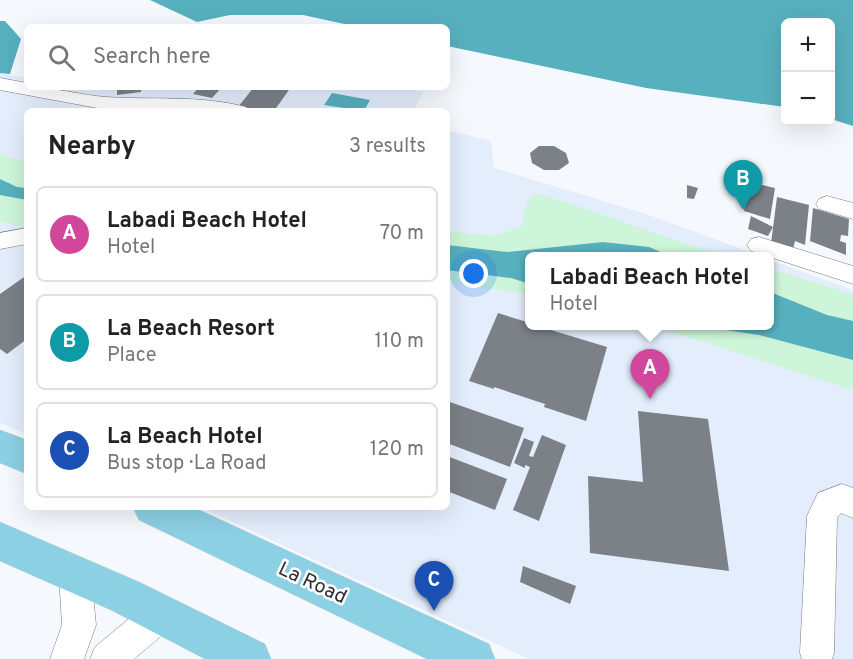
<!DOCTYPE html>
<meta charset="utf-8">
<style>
:root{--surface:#fff;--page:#f2f2f2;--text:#222;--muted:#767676;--line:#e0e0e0;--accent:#957019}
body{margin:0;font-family:Overpass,sans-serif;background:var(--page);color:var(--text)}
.controls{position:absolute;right:18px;top:18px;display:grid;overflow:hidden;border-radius:9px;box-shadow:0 6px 24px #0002}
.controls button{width:54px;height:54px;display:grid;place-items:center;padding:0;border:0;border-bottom:2px solid var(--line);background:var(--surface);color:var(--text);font:30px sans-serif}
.you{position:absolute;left:474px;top:274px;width:21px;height:21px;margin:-15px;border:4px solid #fff;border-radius:50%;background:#1a73e8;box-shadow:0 0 0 9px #1a73e833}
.badge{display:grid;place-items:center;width:39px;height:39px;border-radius:50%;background:var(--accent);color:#fff;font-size:20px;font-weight:700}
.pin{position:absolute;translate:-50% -50px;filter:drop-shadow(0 2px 3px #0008)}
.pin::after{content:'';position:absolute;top:32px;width:21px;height:18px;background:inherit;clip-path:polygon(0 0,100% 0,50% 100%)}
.popup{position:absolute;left:525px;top:252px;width:249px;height:78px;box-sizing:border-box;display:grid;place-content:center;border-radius:9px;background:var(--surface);filter:drop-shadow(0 2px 4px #0005);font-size:20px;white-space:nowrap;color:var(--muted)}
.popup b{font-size:22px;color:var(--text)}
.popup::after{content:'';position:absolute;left:50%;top:100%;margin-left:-12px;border:12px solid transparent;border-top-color:var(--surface)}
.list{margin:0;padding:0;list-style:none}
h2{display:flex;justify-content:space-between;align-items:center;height:78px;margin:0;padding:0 24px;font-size:26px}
h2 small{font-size:20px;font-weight:400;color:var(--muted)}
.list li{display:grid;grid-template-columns:39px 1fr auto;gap:18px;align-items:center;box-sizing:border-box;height:96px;margin:0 12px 12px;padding:0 12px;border:2px solid var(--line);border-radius:9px}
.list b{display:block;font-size:22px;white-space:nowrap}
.list p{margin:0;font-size:20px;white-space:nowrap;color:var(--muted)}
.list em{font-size:20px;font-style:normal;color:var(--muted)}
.icon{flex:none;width:33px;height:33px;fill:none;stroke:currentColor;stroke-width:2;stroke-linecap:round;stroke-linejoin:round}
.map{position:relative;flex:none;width:853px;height:659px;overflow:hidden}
.search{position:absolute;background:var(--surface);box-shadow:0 6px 24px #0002;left:24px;top:24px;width:426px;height:66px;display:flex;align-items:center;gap:15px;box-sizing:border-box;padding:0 21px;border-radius:9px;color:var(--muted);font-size:22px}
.panel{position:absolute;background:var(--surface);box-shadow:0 6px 24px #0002;left:24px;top:108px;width:426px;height:402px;border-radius:9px}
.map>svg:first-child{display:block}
.built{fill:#e3edfc}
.green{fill:#cdf5d9}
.water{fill:#57b0be}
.building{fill:#7c8188}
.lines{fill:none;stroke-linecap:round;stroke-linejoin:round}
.minor-casing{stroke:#767b82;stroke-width:1}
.major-casing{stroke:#d5d5d6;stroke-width:1}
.minor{fill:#fff;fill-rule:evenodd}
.major{fill:#8cd0e4;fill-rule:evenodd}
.labels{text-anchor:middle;stroke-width:5;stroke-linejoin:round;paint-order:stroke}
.near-street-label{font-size:20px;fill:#2b2d30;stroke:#fff}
</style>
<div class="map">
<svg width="853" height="659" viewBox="0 0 853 659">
<rect width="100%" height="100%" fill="#f5f9fd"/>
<g class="built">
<polygon points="0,73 27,78 27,87 397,87 423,92 414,111 27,111 27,434 0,423"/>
<polygon points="447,130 491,141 494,168 643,213 761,256 530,256 530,326 770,326 770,260 853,290 853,659 529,659 200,507 447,507"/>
</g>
<g class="green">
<polygon points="0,153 17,160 27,160 27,229 0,221"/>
<path d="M535,193C600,212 663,238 728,256H530V295L447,282V231L496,236L522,226L526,205Z"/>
<polygon points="770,269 853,294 853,390 653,326 770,326"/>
</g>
<g class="water">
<polygon points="150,0 853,0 853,126 831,119 830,22 786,22 785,107 646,88 447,46 447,27 358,27 303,15 230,15 197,22"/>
<polygon points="0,21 5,21 21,39 10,74 0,73"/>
<polygon points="332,93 370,100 364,111 324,105"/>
<polygon points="0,179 17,187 27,188 27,200 0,195"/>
<polygon points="603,242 649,247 670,256 530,256 530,284 511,278 447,270 447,245 507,252"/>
<polygon points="770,292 827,315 853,321 853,360 759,335 699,326 770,326"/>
</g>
<g class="building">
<polygon points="117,87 141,87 141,92 117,95"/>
<polygon points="199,87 222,87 212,98 193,94"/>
<polygon points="254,87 291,87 274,111 238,107"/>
<polygon points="539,146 554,146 566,153 569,163 559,170 544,170 532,163 530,153"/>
<polygon points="748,182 775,188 770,219 744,211"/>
<polygon points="687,185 698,188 694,199 687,198"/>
<polygon points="777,197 809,205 805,245 795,241 793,249 771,243"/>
<polygon points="813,208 849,219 848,236 841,235 840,241 846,243 846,255 810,241"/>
<polygon points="751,216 773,227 768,236 748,229"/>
<polygon points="27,275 27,339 7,354 0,349 0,294"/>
<polygon points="498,313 530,323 530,326 538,326 607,347 586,421 544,407 545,404 494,387 494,389 469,381"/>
<polygon points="447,401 524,428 510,467 447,443"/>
<polygon points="638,411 708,419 729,571 590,553 588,476 643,482"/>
<polygon points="542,435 566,445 539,521 513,510 530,467 525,465 525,468 514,463 524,438 534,442 529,456 533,457"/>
<polygon points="447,456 507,479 495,510 447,491"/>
<polygon points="523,566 576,586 570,604 520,582"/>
</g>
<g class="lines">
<g class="minor-casing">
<g id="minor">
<path d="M0,78L27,83V87C54,87 79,95 106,97C152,100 201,95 246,107L249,111L103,109L0,90Z"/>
<polygon points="827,196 853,203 853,219 819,209 816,204 819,199"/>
<polygon points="27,228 27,244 0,249 0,233"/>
<polygon points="759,237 853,266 853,284 751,251 747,245 751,239"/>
<polygon points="842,484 853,488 853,518 841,513 837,518 834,653 832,659 802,659 800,653 807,516 818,493"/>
<polygon points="75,559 86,564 91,575 96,625 84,659 50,659 62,625 59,575 64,564"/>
<polygon points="161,597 173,602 178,614 173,626 134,659 90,659 95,647 149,602"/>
</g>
</g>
<g class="major-casing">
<g id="major">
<polygon points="0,430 27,440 27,474 0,463"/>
<polygon points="133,507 193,507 489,644 495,659 427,659 139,520"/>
<polygon points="0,522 139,582 265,644 271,659 205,659 111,610 0,561"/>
</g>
</g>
<use href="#minor" class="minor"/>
<use href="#major" class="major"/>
</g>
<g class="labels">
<g class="near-street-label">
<text transform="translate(313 582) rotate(25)" y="7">La Road</text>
</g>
</g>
</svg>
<div class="controls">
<button>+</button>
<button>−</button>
</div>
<div class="you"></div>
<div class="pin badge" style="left:650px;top:399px;background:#d1479c">A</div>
<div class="popup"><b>Labadi Beach Hotel</b>Hotel</div>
<div class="pin badge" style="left:743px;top:210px;background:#0f9aa8">B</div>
<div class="pin badge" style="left:434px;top:611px;background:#1a4fb4">C</div>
<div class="search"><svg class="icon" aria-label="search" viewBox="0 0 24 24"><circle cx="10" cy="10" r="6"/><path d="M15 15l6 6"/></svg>Search here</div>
<section class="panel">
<h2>Nearby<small>3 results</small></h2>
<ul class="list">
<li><span class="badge" style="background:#d1479c">A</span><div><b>Labadi Beach Hotel</b><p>Hotel</p></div><em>70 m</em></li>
<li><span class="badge" style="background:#0f9aa8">B</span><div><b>La Beach Resort</b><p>Place</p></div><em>110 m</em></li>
<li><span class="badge" style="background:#1a4fb4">C</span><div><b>La Beach Hotel</b><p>Bus stop · La Road</p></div><em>120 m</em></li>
</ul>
</section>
</div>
